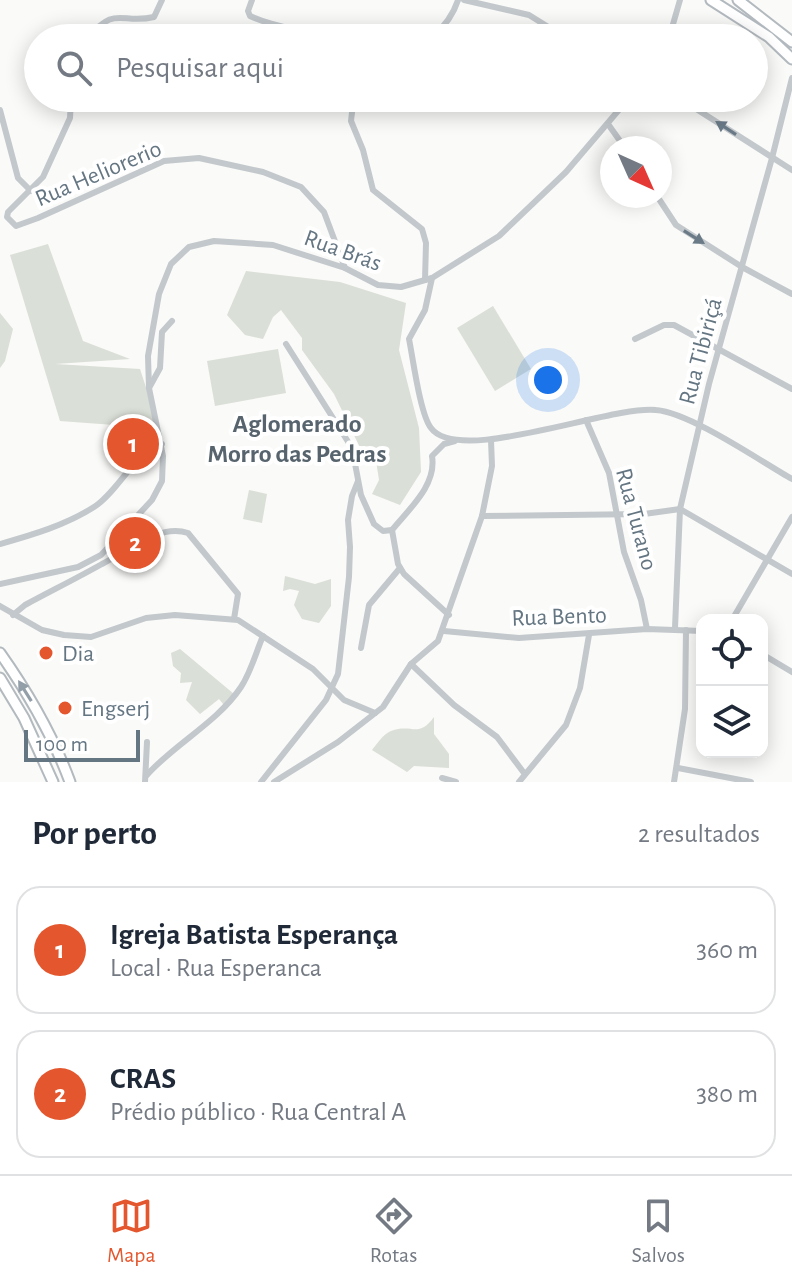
<!DOCTYPE html>
<html lang="pt">
<meta charset="utf-8">
<style>
:root{--surface:#fff;--page:#f2f2f3;--text:#1f2937;--muted:#747a83;--line:#e0e1e3;--accent:#e4572e}
body{margin:0;font-family:"Alegreya Sans",sans-serif;background:var(--page);color:var(--text)}
.controls{position:absolute;right:24px;bottom:24px;display:grid;overflow:hidden;border-radius:16px;box-shadow:0 4px 20px #0003}
.controls button{width:72px;height:72px;display:grid;place-items:center;padding:0;border:0;border-bottom:2px solid var(--line);background:var(--surface);color:var(--text);font:40px sans-serif}
.compass{position:absolute;left:600px;top:136px;width:72px;height:72px;border-radius:50%;background:var(--surface);box-shadow:0 4px 20px #0003;rotate:135deg}
.scale{position:absolute;left:24px;bottom:20px;width:116px;box-sizing:border-box;padding-left:8px;border:4px solid #657683;border-top:0;font-size:22px;line-height:28px;white-space:nowrap;color:#657683;-webkit-text-stroke:6px #fff;paint-order:stroke}
.you{position:absolute;left:548px;top:380px;width:28px;height:28px;margin:-20px;border:6px solid #fff;border-radius:50%;background:#1a73e8;box-shadow:0 0 0 12px #1a73e833}
.badge{display:grid;place-items:center;width:52px;height:52px;border-radius:50%;background:var(--accent);color:#fff;font-size:26px;font-weight:700}
.pin{position:absolute;translate:-50% -50%;border:4px solid #fff;box-shadow:0 2px 8px #0006}
.list{margin:0;padding:0;list-style:none}
h2{display:flex;justify-content:space-between;align-items:center;height:104px;margin:0;padding:0 32px;font-size:34px}
h2 small{font-size:26px;font-weight:400;color:var(--muted)}
.list li{display:grid;grid-template-columns:52px 1fr auto;gap:24px;align-items:center;box-sizing:border-box;height:128px;margin:0 16px 16px;padding:0 16px;border:2px solid var(--line);border-radius:24px}
.list b{display:block;font-size:30px;white-space:nowrap}
.list p{margin:0;font-size:26px;white-space:nowrap;color:var(--muted)}
.list em{font-size:26px;font-style:normal;color:var(--muted)}
.icon{flex:none;width:44px;height:44px;fill:none;stroke:currentColor;stroke-width:2;stroke-linecap:round;stroke-linejoin:round}
.map{position:relative;flex:none;width:792px;height:782px;overflow:hidden}
.search{position:absolute;background:var(--surface);box-shadow:0 4px 20px #0003;left:24px;right:24px;top:24px;height:88px;display:flex;align-items:center;gap:20px;box-sizing:border-box;padding:0 28px;border-radius:44px;color:var(--muted);font-size:30px}
.sheet{height:392px;background:var(--surface)}
nav{display:flex;justify-content:space-around;align-items:center;box-sizing:border-box;height:112px;border-top:2px solid var(--line);background:var(--surface);font-size:22px;color:var(--muted)}
nav a{display:grid;justify-items:center;gap:4px}
nav .on{color:var(--accent)}
.map>svg:first-child{display:block}
.green{fill:#dadfd7}
.lines{fill:none;stroke-linecap:round;stroke-linejoin:round}
.secondary-casing{stroke:#b3babf;stroke-width:13}
.street{stroke:#c3c8cc;stroke-width:6}
.secondary{stroke:#fff;stroke-width:9}
.oneway{fill:#6a7a87}
.oneway2{fill:#939fa8}
.poi-dot{fill:#e4572e;stroke:#fff;stroke-width:3}
.labels{text-anchor:middle;stroke-width:8;stroke-linejoin:round;paint-order:stroke}
.street-label{font-size:24px;fill:#657683;stroke:#fff}
.poi-label{font-size:24px;fill:#657683;stroke:#fff;text-anchor:start}
.neighbourhood-label{font-size:26px;font-weight:bold;fill:#57646e;stroke:#fff}
</style>
<div class="map">
<svg width="792" height="782" viewBox="0 0 792 782">
<rect width="100%" height="100%" fill="#fafaf8"/>
<g class="green">
<polygon points="48,244 83,341 130,359 55,364 140,369 155,415 148,440 114,425 60,421 10,255"/>
<polygon points="246,271 340,282 406,303 399,350 419,428 421,472 400,505 372,494 379,480 375,454 368,464 334,394 302,350 302,338 281,310 273,317 263,339 245,335 227,315"/>
<polygon points="493,306 531,369 495,391 457,328"/>
<polygon points="0,313 13,329 5,361 0,368"/>
<polygon points="278,349 286,393 215,406 207,361"/>
<polygon points="249,490 267,494 262,523 243,519"/>
<polygon points="285,576 315,584 331,579 331,606 319,623 302,619 294,605 299,591 290,589 283,591"/>
<polygon points="180,649 234,694 224,705 219,699 200,714 186,700 192,682 180,683 181,673 173,666 171,653"/>
<path d="M434,717V734L449,754V768L414,766L407,772L372,750C377,744 383,734 391,731C412,723 418,739 434,717Z"/>
</g>
<g class="lines">
<g class="secondary-casing">
<g id="secondary">
<polyline points="711,0 769,37 792,59"/>
<polyline points="738,0 792,42"/>
<path d="M0,653C29,694 53,736 70,782"/>
<polyline points="0,678 24,718 53,782"/>
</g>
</g>
<g class="street">
<path d="M252,0L248,11L250,16C275,28 302,29 328,38"/>
<polyline points="464,0 529,15 566,38"/>
<path d="M88,38C116,4 121,25 154,17L162,0"/>
<path d="M432,38C444,27 453,16 458,0"/>
<polyline points="669,38 680,0"/>
<polyline points="71,98 70,118 43,177 8,212 7,217 16,226 38,218 164,161 199,158 263,172 301,187 324,212 345,268"/>
<polyline points="357,98 353,104 351,121 363,150 373,190 422,229 426,243 425,280"/>
<polyline points="679,98 792,170"/>
<polyline points="0,110 18,178 31,191"/>
<polyline points="608,124 625,148"/>
<polyline points="657,196 676,225 742,267 792,294"/>
<path d="M432,278L425,310L409,339C413,358 420,414 431,428C459,466 610,405 656,410C691,413 760,461 792,479"/>
<polyline points="635,339 664,325 674,325 792,389"/>
<polyline points="286,344 352,448 361,495 374,524 383,531 392,530"/>
<polyline points="149,388 160,368 162,332 172,321"/>
<polyline points="586,420 609,473 624,552 641,600 647,629"/>
<polyline points="482,516 644,514 680,509 792,574"/>
<path d="M392,530C409,509 437,485 432,456L444,444L455,441"/>
<polyline points="392,530 398,564 404,574 449,615"/>
<path d="M0,544C32,535 66,525 94,507C118,492 136,450 162,444"/>
<polyline points="0,584 78,567 101,555 152,500 162,481 163,456 149,388 148,356 159,294 171,264 189,247 214,241 273,245 345,268 378,285 401,287 432,278 499,236 566,172 629,98"/>
<polyline points="0,606 42,630 64,635 91,637 146,618 175,615 238,620 313,669 344,700 375,713"/>
<path d="M13,615L25,605C51,591 77,578 102,564C126,552 159,523 188,533L238,594L234,619"/>
<polyline points="732,620 792,517"/>
<polyline points="675,628 680,509 709,384 772,158 792,78"/>
<polyline points="444,631 519,638 647,629 702,631"/>
<polyline points="361,648 369,605 400,568"/>
<polyline points="762,654 792,672"/>
<polyline points="411,664 454,705 497,737 524,773"/>
<polyline points="678,768 751,782"/>
<path d="M146,776C174,744 217,723 241,687C251,672 256,652 263,636"/>
<polyline points="442,778 456,782"/>
<polyline points="145,782 147,742"/>
<polyline points="261,782 326,700 338,674 349,577 350,547 348,520 352,496 358,481"/>
<polyline points="274,782 338,742 383,707 411,664 438,641 482,516 492,466 491,440"/>
<polyline points="519,782 566,725 580,688 589,635"/>
<polyline points="674,782 685,709 686,630"/>
</g>
<use href="#secondary" class="secondary"/>
</g>
<defs><path id="oneway-solid" d="M-6-.8H1V-3.2L6.5 0L1 3.2V.8H-6Z" transform="scale(2)"/></defs>
<g class="oneway">
<use href="#oneway-solid" transform="translate(726 128) rotate(-147)"/>
<use href="#oneway-solid" transform="translate(694 237) rotate(32)"/>
</g>
<use class="oneway2" href="#oneway-solid" transform="translate(25 691) rotate(-122)"/>
<g class="poi-dot">
<circle cx="46" cy="653" r="8"/>
<circle cx="65" cy="708" r="8"/>
</g>
<g class="labels">
<g class="street-label">
<text transform="translate(98 173) rotate(-23)" y="8">Rua Heliorerio</text>
<text transform="translate(343 250) rotate(20)" y="8">Rua Brás</text>
<text transform="translate(700 351) rotate(-75)" y="8">Rua Tibiriçá</text>
<text transform="translate(637 519) rotate(75)" y="8">Rua Turano</text>
<text transform="translate(559 616) rotate(-2)" y="8">Rua Bento</text>
</g>
<g class="poi-label">
<text x="62" y="661">Dia</text>
<text x="81" y="716">Engserj</text>
</g>
<g class="neighbourhood-label">
<text x="297" y="432">Aglomerado<tspan x="297" dy="30">Morro das Pedras</tspan></text>
</g>
</g>
</svg>
<div class="controls">
<button><svg class="icon" aria-label="locate" viewBox="0 0 24 24"><circle cx="12" cy="12" r="6"/><path d="M12 2v4M12 18v4M2 12h4M18 12h4"/></svg></button>
<button><svg class="icon" aria-label="layers" viewBox="0 0 24 24"><path d="M12 4l9 5-9 5-9-5zM3 14l9 5 9-5"/></svg></button>
</div>
<svg class="compass" viewBox="-18 -18 36 36"><path d="M0-13l5 13h-10z" fill="#e53935"/><path d="M0 13l5-13h-10z" fill="#747a83"/></svg>
<div class="scale">100 m</div>
<div class="you"></div>
<div class="pin badge" style="left:133px;top:444px">1</div>
<div class="pin badge" style="left:135px;top:543px">2</div>
<div class="search"><svg class="icon" aria-label="search" viewBox="0 0 24 24"><circle cx="10" cy="10" r="6"/><path d="M15 15l6 6"/></svg>Pesquisar aqui</div>
</div>
<section class="sheet">
<h2>Por perto<small>2 resultados</small></h2>
<ul class="list">
<li><span class="badge">1</span><div><b>Igreja Batista Esperança</b><p>Local · Rua Esperanca</p></div><em>360 m</em></li>
<li><span class="badge">2</span><div><b>CRAS</b><p>Prédio público · Rua Central A</p></div><em>380 m</em></li>
</ul>
</section>
<nav>
<a class="on"><svg class="icon" aria-label="map" viewBox="0 0 24 24"><path d="M3 6l6-2 6 2 6-2v14l-6 2-6-2-6 2zM9 4v14M15 6v14"/></svg>Mapa</a>
<a><svg class="icon" aria-label="directions" viewBox="0 0 24 24"><path d="M12 3l9 9-9 9-9-9zM9 14v-3h6M13 9l2 2-2 2"/></svg>Rotas</a>
<a><svg class="icon" aria-label="saved" viewBox="0 0 24 24"><path d="M7 4h10v16l-5-4-5 4z"/></svg>Salvos</a>
</nav>
